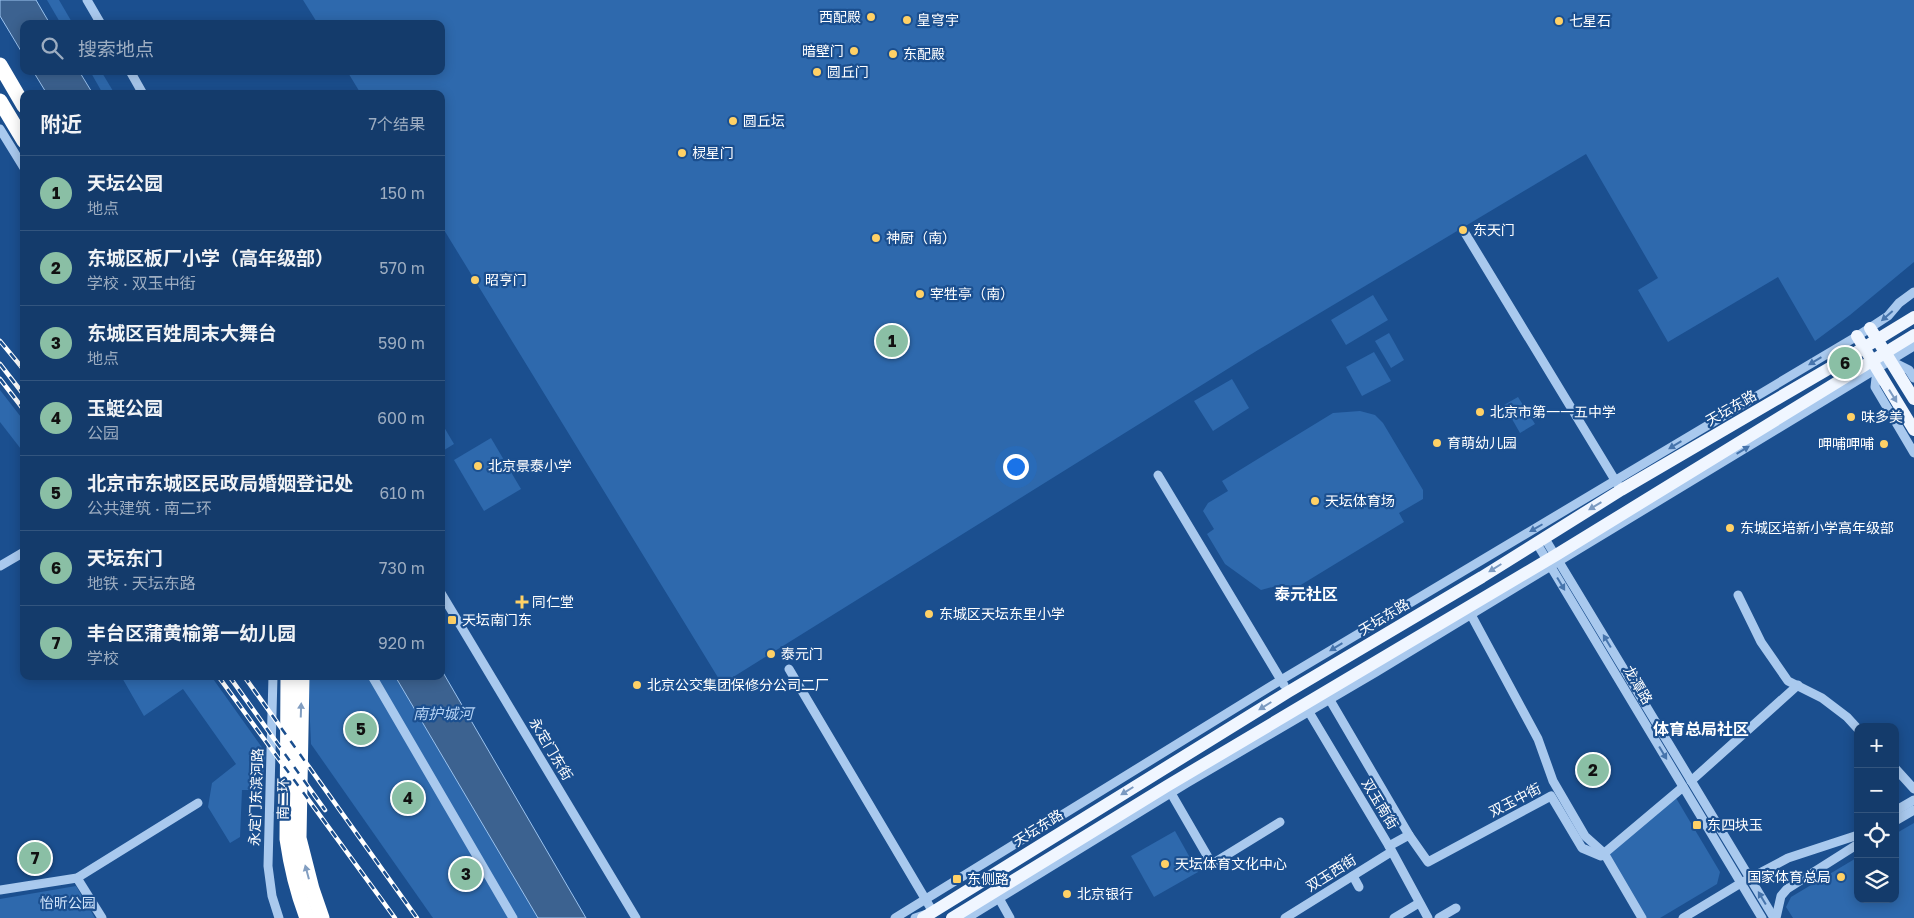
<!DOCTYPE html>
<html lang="zh">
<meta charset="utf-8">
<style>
:root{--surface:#143b6b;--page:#214673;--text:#f1f3f6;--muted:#9dadc1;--line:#33557e;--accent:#8abfa5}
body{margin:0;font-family:"Golos Text","Noto Sans SC",sans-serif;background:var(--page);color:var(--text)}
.controls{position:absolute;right:15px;bottom:15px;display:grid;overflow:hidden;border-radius:10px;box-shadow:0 2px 12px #0003}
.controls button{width:45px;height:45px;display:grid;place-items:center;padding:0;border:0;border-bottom:1px solid var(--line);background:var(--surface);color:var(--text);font:25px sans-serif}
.you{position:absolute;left:1015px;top:466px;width:18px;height:18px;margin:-12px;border:4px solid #fff;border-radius:50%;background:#1a73e8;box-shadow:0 0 0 8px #1a73e833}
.badge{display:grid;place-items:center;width:32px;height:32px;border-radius:50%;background:var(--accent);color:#111;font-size:16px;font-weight:700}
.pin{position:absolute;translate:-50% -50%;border:2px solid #fff;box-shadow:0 1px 5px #0006}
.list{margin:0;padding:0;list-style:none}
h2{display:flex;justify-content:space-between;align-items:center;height:65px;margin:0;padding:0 20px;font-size:21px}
h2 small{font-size:16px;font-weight:400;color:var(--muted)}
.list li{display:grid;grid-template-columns:32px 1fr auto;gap:15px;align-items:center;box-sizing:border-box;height:75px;padding:0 20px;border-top:1px solid var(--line)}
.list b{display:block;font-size:19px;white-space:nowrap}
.list p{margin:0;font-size:16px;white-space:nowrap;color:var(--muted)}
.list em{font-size:16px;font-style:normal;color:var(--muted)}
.icon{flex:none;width:28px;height:28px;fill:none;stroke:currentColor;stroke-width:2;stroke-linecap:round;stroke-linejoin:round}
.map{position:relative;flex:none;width:1914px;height:918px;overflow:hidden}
.search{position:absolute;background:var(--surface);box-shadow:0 2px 12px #0003;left:20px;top:20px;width:425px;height:55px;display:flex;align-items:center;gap:12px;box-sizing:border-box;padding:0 18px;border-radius:10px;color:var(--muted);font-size:19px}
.panel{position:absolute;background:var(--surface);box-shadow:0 2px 12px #0003;left:20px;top:90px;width:425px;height:590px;border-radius:10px}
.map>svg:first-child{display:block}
.green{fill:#2e69ad}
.water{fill:#3c6290;stroke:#9cc4f0}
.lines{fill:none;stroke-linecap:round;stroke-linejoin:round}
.minor{stroke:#a9c9ee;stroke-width:9}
.major{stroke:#f0f6ff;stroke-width:12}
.highway{stroke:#fff;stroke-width:15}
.rail-casing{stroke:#fff;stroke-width:4.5}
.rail{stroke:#1b4f8f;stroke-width:2.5;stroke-dasharray:8;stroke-linecap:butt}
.oneway{fill:#4674ac}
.oneway2{fill:#7b9ac1}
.oneway3{fill:#829ec1}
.poi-dot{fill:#ffd166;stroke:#1b4f8f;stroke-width:2}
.labels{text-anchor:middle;stroke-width:4.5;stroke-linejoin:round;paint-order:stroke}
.poi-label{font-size:14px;fill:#fff;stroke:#1b4f8f;text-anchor:start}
.street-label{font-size:14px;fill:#fff;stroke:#1b4f8f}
.park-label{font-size:14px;fill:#cfe3fa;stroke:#1b4f8f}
.water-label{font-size:15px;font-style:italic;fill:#b5d3f5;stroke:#1b4f8f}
.quarter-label{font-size:16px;font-weight:bold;fill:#fff;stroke:#1b4f8f}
</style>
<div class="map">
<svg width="1914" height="918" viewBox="0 0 1914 918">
<rect width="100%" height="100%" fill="#1b4f8f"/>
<g class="green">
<polygon points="47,0 59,0 73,24 61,24"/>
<polygon points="303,0 1914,0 1914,262 1850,315 1815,341 1778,277 1668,342 1638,290 1658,278 1586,154 1258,350 722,684 441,225 441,94 361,94 347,71 441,71 441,24 318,24"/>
<polygon points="90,71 101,71 113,91 108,94 103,94"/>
<polygon points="1373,295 1388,320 1346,345 1331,320"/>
<polygon points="1389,333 1404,360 1391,368 1375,341"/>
<polygon points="1374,352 1391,381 1362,396 1346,367"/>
<polygon points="1232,379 1249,408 1213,431 1194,401"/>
<polygon points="0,390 24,421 24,453 0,422"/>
<polygon points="1518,397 1535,424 1520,433 1504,405"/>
<polygon points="1360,411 1375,415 1383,423 1423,490 1423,499 1399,513 1404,522 1286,594 1280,585 1261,590 1225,564 1207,534 1214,529 1203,511 1208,503 1228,491 1222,481 1333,413"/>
<polygon points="441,422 454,444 441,452"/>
<polygon points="491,438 521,489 484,511 454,460"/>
<polygon points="121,676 211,676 266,753 261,790 242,790 240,837 230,843 208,807 212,783 236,764 183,689 144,716"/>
<polygon points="308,676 395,676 538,918 433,918 311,744"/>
<polygon points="1676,798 1720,872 1717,884 1660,918 1644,918 1610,858 1610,853"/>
<polygon points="1914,823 1914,918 1793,918 1786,907 1791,897 1858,857 1858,899 1895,899 1895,834"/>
<polygon points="1175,831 1198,872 1154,897 1131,856"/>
<polygon points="76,886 95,918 0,918 0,899"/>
</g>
<g class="water">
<polygon points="0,0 36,0 50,24 24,24 24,56 0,16"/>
<polygon points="33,71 79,71 93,94 47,94"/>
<polygon points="441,669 586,918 538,918 395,676 441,676"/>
</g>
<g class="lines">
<g class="minor">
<polyline points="87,0 101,24"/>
<polyline points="130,71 143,94"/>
<polyline points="0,129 24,168"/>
<polyline points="1465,233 1618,485"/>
<polyline points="1893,362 1909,370 1914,378"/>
<polyline points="1877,369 1875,387 1914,453"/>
<polyline points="1158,475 1284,685"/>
<polyline points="1544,537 1774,918"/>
<polyline points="1536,542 1762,918"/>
<polyline points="0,566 24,552"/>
<polyline points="441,593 636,918"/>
<polyline points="1738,595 1761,642 1788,681 1822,698 1847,717 1858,729"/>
<polyline points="1469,611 1538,739 1553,781 1585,836 1604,853 1642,918"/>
<polyline points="789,669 933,912 915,918"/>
<polyline points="273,676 268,866 272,896 279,918"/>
<polyline points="372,676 513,918"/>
<polyline points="1327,695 1409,835"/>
<polyline points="1306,707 1389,846 1428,918"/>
<polyline points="1895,768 1914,789"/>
<polyline points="1691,781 1798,685"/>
<polyline points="1168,788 1212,864 1280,822"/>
<polyline points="1895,811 1914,800"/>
<polyline points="1895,821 1914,810"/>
<polyline points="1389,846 1409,835 1428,862 1551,796 1582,848 1601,856 1683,787"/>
<polyline points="1353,876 1359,887"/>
<polyline points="77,878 102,918"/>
<polyline points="0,890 77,878 198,803"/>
<polyline points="996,893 1010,918"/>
<polyline points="895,918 1281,680 1859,335 1888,316 1899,303 1914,292"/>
<polyline points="967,918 1187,783 1376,672 1914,346"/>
<polyline points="1285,918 1391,852"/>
<polyline points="1394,918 1419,903"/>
<polyline points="1439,918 1456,908"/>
<polyline points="1683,918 1741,883 1788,858 1858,835"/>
<polyline points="1776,918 1781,896 1787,889 1858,844"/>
</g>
<g class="major">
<polyline points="1870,328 1914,399"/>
<polyline points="1857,336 1914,430"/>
<polyline points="923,918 1288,692 1482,577 1621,490 1847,358 1914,317"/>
<polyline points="952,918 1167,786 1556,555 1914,335"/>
</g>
<g class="highway">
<polyline points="0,65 24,106"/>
<polyline points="0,101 24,141"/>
<path d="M288,676L287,839C291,867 297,892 307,918"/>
<polyline points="302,676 299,838 312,889 322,918"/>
</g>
<g class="rail-casing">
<g id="rail">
<polyline points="0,341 24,370"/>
<polyline points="0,364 24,395"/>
<polyline points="0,379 24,410"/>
<polyline points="218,676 395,918"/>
<polyline points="229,676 325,810"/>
<polyline points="244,676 417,918"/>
</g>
</g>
<use href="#rail" class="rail"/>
</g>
<defs><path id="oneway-solid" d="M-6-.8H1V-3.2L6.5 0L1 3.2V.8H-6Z" transform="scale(1.25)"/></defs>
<g class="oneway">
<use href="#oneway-solid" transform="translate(1887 316) rotate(139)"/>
<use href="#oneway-solid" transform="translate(1815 361) rotate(149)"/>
<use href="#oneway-solid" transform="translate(1675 445) rotate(149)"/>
<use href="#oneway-solid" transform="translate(1743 450) rotate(-31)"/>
<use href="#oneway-solid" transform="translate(1536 528) rotate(150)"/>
<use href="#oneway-solid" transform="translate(1561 584) rotate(59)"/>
<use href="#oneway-solid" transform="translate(1607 641) rotate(-121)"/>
<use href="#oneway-solid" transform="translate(1336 647) rotate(149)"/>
<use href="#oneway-solid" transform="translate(1663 753) rotate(59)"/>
<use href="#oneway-solid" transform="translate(1762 898) rotate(-121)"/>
</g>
<g class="oneway2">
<use href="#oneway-solid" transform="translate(1893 396) rotate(58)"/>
<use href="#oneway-solid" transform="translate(1595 506) rotate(149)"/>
<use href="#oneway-solid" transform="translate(1495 568) rotate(148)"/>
<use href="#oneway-solid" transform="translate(1265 706) rotate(148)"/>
<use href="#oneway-solid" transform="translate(1127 791) rotate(148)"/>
</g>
<g class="oneway3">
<use href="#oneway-solid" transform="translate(301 710) rotate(-88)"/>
<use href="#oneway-solid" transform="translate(307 872) rotate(-105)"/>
</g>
<g class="poi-dot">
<circle cx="871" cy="17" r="5"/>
<circle cx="907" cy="20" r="5"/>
<circle cx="1559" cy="21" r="5"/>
<circle cx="854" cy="51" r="5"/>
<circle cx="893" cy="54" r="5"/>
<circle cx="817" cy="72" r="5"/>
<circle cx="733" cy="121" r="5"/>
<circle cx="682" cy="153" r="5"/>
<circle cx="1463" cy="230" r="5"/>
<circle cx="876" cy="238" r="5"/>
<circle cx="475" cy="280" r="5"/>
<circle cx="920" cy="294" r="5"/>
<circle cx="1480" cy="412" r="5"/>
<circle cx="1851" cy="417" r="5"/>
<circle cx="1437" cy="443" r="5"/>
<circle cx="1884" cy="444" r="5"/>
<circle cx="478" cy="466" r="5"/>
<circle cx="1315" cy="501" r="5"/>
<circle cx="1730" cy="528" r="5"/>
<path d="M519.5 594.5h5v5h5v5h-5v5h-5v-5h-5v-5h5z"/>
<circle cx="929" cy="614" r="5"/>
<rect x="447" y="615" width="10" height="10" rx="2.5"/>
<circle cx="771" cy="654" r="5"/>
<circle cx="637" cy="685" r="5"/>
<rect x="1692" y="820" width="10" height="10" rx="2.5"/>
<circle cx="1165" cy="864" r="5"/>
<circle cx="1841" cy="877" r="5"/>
<rect x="952" y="874" width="10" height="10" rx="2.5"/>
<circle cx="1067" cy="894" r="5"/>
</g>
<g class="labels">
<g class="poi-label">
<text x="861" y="22" text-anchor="end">西配殿</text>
<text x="917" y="25">皇穹宇</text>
<text x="1569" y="26">七星石</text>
<text x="844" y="56" text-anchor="end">暗壁门</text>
<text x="903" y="59">东配殿</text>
<text x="827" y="77">圆丘门</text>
<text x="743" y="126">圆丘坛</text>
<text x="692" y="158">棂星门</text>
<text x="1473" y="235">东天门</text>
<text x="886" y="243">神厨（南）</text>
<text x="485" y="285">昭亨门</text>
<text x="930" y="299">宰牲亭（南）</text>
<text x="1490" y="417">北京市第一一五中学</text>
<text x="1861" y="422">味多美</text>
<text x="1447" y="448">育萌幼儿园</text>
<text x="1874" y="449" text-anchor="end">呷哺呷哺</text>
<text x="488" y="471">北京景泰小学</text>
<text x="1325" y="506">天坛体育场</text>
<text x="1740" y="533">东城区培新小学高年级部</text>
<text x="532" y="607">同仁堂</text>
<text x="939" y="619">东城区天坛东里小学</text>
<text x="462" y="625">天坛南门东</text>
<text x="781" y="659">泰元门</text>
<text x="647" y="690">北京公交集团保修分公司二厂</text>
<text x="1707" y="830">东四块玉</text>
<text x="1175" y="869">天坛体育文化中心</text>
<text x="1831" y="882" text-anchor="end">国家体育总局</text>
<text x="967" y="884">东侧路</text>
<text x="1077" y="899">北京银行</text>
</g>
<g class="street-label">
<text transform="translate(1731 408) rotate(-30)" y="5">天坛东路</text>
<text transform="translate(1384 617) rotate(-31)" y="5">天坛东路</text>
<text transform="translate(1638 685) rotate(59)" y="5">龙潭路</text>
<text transform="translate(551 749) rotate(59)" y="5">永定门东街</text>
<text transform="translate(256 797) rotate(-88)" y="5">永定门东滨河路</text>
<text transform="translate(283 799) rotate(-89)" y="5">南二环</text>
<text transform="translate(1515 800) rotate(-27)" y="5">双玉中街</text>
<text transform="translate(1380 804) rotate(59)" y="5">双玉南街</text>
<text transform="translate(1038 828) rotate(-32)" y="5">天坛东路</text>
<text transform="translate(1331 873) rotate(-32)" y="5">双玉西街</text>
</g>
<g class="park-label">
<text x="68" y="908">怡昕公园</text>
</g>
<g class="water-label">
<text x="443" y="719">南护城河</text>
</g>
<g class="quarter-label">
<text x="1306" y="600">泰元社区</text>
<text x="1701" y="735">体育总局社区</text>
</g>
</g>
</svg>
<div class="controls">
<button>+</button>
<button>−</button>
<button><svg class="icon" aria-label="locate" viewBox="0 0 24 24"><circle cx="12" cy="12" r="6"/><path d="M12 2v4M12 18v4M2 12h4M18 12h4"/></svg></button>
<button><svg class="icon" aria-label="layers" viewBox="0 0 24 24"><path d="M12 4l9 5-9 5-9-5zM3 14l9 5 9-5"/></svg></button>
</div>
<div class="you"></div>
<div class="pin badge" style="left:892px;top:341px">1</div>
<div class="pin badge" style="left:1593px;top:770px">2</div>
<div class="pin badge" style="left:466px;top:874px">3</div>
<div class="pin badge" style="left:408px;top:798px">4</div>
<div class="pin badge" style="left:361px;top:729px">5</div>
<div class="pin badge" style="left:1845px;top:363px">6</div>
<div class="pin badge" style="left:35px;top:858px">7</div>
<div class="search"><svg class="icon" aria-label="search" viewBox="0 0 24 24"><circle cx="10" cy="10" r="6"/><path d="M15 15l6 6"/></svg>搜索地点</div>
<section class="panel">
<h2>附近<small>7个结果</small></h2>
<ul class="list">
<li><span class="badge">1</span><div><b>天坛公园</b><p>地点</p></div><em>150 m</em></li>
<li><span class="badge">2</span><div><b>东城区板厂小学（高年级部）</b><p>学校 · 双玉中街</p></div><em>570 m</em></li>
<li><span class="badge">3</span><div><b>东城区百姓周末大舞台</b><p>地点</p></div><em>590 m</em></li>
<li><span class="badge">4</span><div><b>玉蜓公园</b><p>公园</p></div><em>600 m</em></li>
<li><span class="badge">5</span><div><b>北京市东城区民政局婚姻登记处</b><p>公共建筑 · 南二环</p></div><em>610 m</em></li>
<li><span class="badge">6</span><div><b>天坛东门</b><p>地铁 · 天坛东路</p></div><em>730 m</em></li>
<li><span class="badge">7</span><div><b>丰台区蒲黄榆第一幼儿园</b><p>学校</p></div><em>920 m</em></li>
</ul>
</section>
</div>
